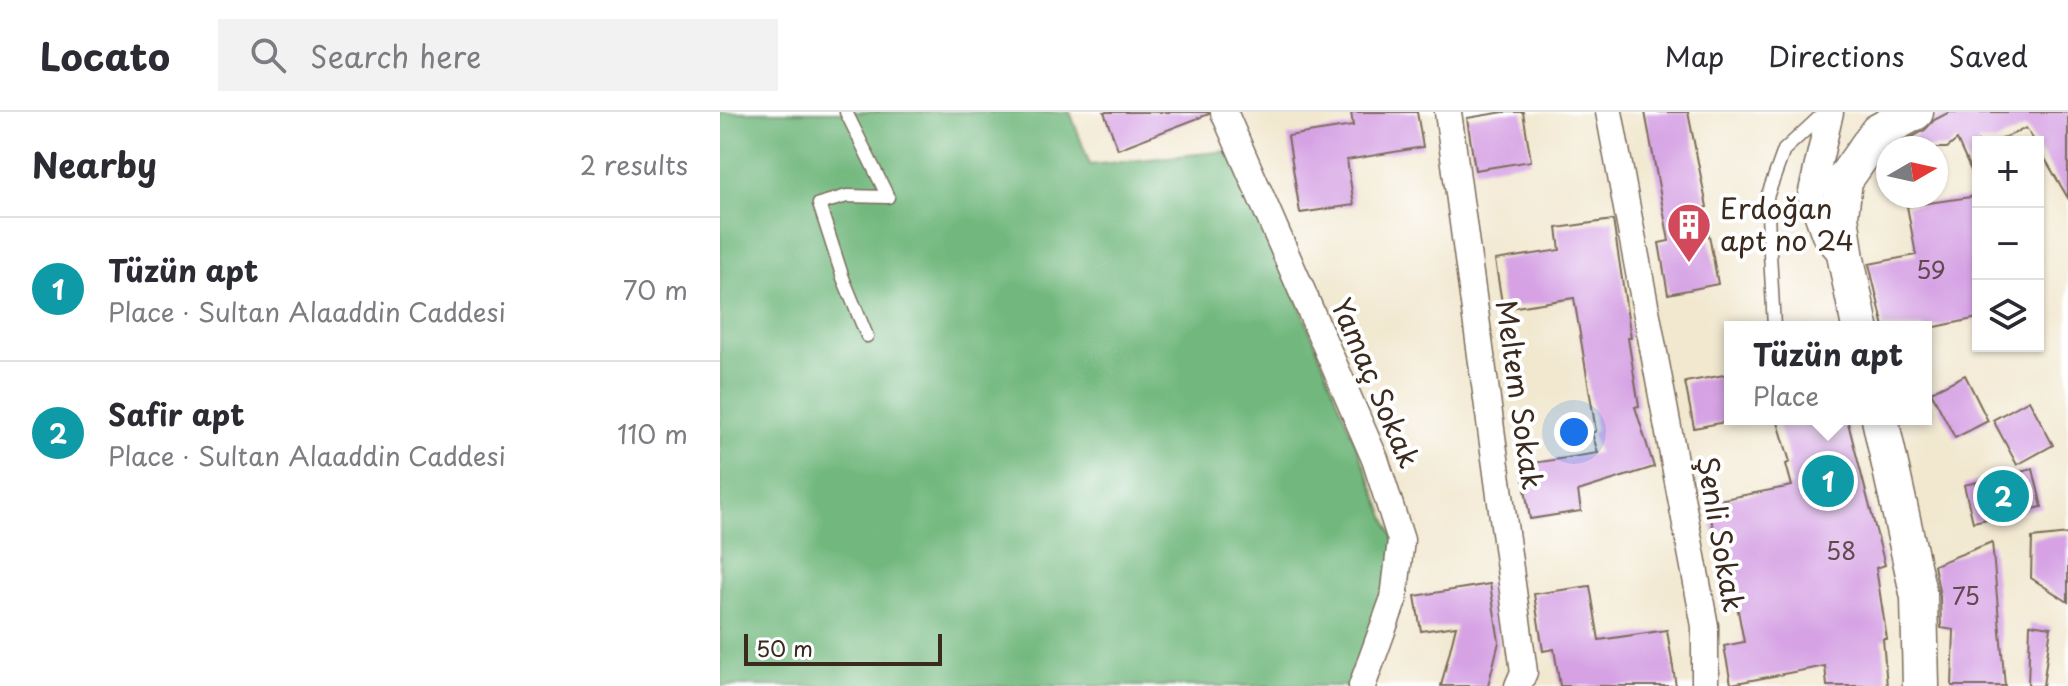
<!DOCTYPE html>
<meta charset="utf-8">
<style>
:root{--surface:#fff;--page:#f2f2f3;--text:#2b2b33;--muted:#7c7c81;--line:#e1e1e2;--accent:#db2777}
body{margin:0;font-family:"Playpen Sans",sans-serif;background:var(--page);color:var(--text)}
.controls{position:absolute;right:24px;top:24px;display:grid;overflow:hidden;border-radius:0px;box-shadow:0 2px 6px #0004}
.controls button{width:72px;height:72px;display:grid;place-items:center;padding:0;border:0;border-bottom:2px solid var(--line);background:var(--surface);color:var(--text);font:40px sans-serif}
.compass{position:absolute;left:1156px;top:24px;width:72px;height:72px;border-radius:50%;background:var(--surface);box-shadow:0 2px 6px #0004;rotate:81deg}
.scale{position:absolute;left:24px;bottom:20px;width:198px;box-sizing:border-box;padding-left:8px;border:4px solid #3b2a1e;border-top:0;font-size:22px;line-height:28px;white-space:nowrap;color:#3b2a1e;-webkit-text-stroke:6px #fff;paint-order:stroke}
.you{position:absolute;left:854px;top:320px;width:28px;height:28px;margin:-20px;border:6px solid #fff;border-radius:50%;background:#1a73e8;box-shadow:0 0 0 12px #1a73e833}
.badge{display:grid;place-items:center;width:52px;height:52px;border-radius:50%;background:var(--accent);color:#fff;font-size:26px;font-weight:700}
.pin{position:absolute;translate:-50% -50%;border:4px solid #fff;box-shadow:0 2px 8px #0006}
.popup{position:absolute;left:1004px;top:209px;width:208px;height:104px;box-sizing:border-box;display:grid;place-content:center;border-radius:0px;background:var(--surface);filter:drop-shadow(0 2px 6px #0005);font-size:26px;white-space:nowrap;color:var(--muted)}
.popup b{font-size:30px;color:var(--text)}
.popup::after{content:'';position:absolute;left:50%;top:100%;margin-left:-16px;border:16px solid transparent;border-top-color:var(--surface)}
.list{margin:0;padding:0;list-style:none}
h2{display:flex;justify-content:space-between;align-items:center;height:104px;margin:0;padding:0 32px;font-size:34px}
h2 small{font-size:26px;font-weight:400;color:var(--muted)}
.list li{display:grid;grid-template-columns:52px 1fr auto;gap:24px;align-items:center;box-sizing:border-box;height:144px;padding:0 32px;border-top:2px solid var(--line)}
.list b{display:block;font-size:30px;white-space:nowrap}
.list p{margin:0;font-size:26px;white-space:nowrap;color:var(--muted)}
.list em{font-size:26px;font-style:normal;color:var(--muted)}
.icon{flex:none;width:44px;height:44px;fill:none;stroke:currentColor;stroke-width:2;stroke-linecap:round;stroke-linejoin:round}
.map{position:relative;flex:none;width:1348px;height:574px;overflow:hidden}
header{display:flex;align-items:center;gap:48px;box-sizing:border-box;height:112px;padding:0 40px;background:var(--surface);border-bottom:2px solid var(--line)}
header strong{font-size:38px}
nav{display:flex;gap:44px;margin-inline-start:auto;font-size:28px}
.search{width:560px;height:72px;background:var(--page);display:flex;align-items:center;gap:20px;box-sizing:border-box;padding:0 28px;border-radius:0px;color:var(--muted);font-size:30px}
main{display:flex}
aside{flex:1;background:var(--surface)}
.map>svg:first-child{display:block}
.forest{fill:#72b87e;stroke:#56714e;stroke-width:2}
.building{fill:#d6a2e4}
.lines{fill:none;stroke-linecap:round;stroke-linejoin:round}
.lane-casing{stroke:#7b6c5c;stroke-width:15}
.street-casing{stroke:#7b6c5c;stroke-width:29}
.secondary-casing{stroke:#7b6c5c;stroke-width:39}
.lane{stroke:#fff;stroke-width:12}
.street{stroke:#fff;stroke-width:26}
.secondary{stroke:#fff;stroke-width:36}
.labels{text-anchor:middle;stroke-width:8;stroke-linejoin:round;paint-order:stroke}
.number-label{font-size:24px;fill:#624850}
.poi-label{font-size:28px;fill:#3b2a1e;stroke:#fff;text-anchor:start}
.street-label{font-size:28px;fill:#3b2a1e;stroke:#fff}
</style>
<header>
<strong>Locato</strong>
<div class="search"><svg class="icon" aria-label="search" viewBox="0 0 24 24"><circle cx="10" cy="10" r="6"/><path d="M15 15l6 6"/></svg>Search here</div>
<nav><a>Map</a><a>Directions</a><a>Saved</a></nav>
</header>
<main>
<aside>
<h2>Nearby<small>2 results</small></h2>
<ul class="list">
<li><span class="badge" style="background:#0f9aa8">1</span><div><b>Tüzün apt</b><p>Place · Sultan Alaaddin Caddesi</p></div><em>70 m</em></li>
<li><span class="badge" style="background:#0f9aa8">2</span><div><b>Safir apt</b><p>Place · Sultan Alaaddin Caddesi</p></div><em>110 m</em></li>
</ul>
</aside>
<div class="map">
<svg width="1348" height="574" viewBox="0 0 1348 574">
<rect width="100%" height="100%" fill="#fff"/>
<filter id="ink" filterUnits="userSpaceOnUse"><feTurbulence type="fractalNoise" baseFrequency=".0125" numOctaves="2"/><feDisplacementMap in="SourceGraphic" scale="16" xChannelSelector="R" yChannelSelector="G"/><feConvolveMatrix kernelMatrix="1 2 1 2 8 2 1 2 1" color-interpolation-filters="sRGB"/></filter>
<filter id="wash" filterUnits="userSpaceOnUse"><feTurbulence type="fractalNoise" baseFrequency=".006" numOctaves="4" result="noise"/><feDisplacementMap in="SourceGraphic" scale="32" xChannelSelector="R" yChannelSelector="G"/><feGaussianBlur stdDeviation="1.8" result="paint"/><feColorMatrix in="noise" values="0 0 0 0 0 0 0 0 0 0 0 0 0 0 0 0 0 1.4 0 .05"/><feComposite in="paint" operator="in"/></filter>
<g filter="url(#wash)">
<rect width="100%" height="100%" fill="#f2e8d0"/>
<polygon class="forest" points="0,0 350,0 370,53 517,38 677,434 636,570 632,574 0,574"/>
<g id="blocks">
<g class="building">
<polygon points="384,0 488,0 489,2 398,37"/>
<polygon points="631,0 697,0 703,35 627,48 634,93 580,101 568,24 633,14"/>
<polygon points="784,0 803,0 811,49 755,58 747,6"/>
<polygon points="925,0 968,0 987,95 984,96 998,172 948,182 939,131 949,129"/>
<polygon points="1230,0 1348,0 1348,86 1318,35 1318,30 1315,30 1306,16 1275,30 1258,30 1258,74 1237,28 1227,36 1173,36 1205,18 1214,8"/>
<polygon points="1258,84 1258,206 1206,217 1206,215 1164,215 1149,152 1196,143 1187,94"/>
<polygon points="893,108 911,226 908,226 919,294 915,295 934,355 858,379 861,399 810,407 801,353 878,341 872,321 876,319 854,186 783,197 775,148 840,138 837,116"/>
<polygon points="1010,262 1010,309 974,316 965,270"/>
<polygon points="1245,263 1268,309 1235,326 1211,280"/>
<polygon points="1309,288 1333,333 1297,353 1273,308"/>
<polygon points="1057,307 1127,307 1165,453 1156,456 1167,527 1163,527 1167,574 1107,574 1105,554 1011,572 1004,534 1024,530 1008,446 999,448 988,390 1072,374 1066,352 1070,350"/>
<polygon points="1313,357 1322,395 1253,410 1244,373"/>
<polygon points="1348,422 1348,490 1311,466 1312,426"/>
<polygon points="1272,430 1285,574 1232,574 1234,518 1221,516 1220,484 1214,453"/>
<polygon points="770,472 779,530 768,574 721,574 736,514 701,519 695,484"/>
<polygon points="870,474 879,528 947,518 956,574 840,574 834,537 823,539 814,482"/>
<polygon points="1310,512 1331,515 1323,574 1308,574"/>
</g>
</g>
</g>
<g filter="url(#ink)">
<use href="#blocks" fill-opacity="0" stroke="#7b6c5c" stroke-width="2"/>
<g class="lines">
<g class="lane-casing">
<g id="lane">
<polyline points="126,0 168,85 127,84 99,92 123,166 147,224"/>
<polyline points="1054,215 1047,85 1064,38 1105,0"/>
</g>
</g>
<g class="street-casing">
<g id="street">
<polyline points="504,0 655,347 681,428 674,486 642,574"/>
<polyline points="728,0 804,560 798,574"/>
<polyline points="889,0 985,514 985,574"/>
<polyline points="1110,0 1091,84 1105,123 1126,147"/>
</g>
</g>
<g class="secondary-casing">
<g id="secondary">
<polyline points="1140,215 1126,147 1120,104 1124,68 1158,20 1195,0"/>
<polyline points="1160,307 1199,485 1201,574"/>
</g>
</g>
<use href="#lane" class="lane"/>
<use href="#street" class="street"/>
<use href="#secondary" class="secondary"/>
</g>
</g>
<defs>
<g id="building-pin" transform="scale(2.3)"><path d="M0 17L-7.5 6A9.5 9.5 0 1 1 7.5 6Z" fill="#d1495b" stroke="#fff"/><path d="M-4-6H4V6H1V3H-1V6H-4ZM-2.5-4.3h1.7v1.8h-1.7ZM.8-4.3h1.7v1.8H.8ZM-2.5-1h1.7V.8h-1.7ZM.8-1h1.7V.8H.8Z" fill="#fff"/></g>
</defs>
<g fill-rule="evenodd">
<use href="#building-pin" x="969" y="113"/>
</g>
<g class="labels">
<g class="number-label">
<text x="1211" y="167">59</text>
<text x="1121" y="448">58</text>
<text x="1246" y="493">75</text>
</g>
<g class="poi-label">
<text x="1000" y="107">Erdoğan<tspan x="1000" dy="32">apt no 24</tspan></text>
</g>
<g class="street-label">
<text transform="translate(655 271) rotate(67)" y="10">Yamaç Sokak</text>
<text transform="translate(799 283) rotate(82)" y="10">Meltem Sokak</text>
<text transform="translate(1000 422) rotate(80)" y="10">Şenli Sokak</text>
</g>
</g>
</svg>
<div class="controls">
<button>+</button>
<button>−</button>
<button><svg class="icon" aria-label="layers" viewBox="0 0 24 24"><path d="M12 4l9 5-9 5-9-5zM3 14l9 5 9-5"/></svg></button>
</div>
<svg class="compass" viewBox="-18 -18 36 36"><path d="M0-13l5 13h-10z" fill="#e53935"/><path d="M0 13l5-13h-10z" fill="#7c7c81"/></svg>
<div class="scale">50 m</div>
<div class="you"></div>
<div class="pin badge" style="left:1108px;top:369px;background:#0f9aa8">1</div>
<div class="popup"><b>Tüzün apt</b>Place</div>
<div class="pin badge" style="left:1283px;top:384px;background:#0f9aa8">2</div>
</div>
</main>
